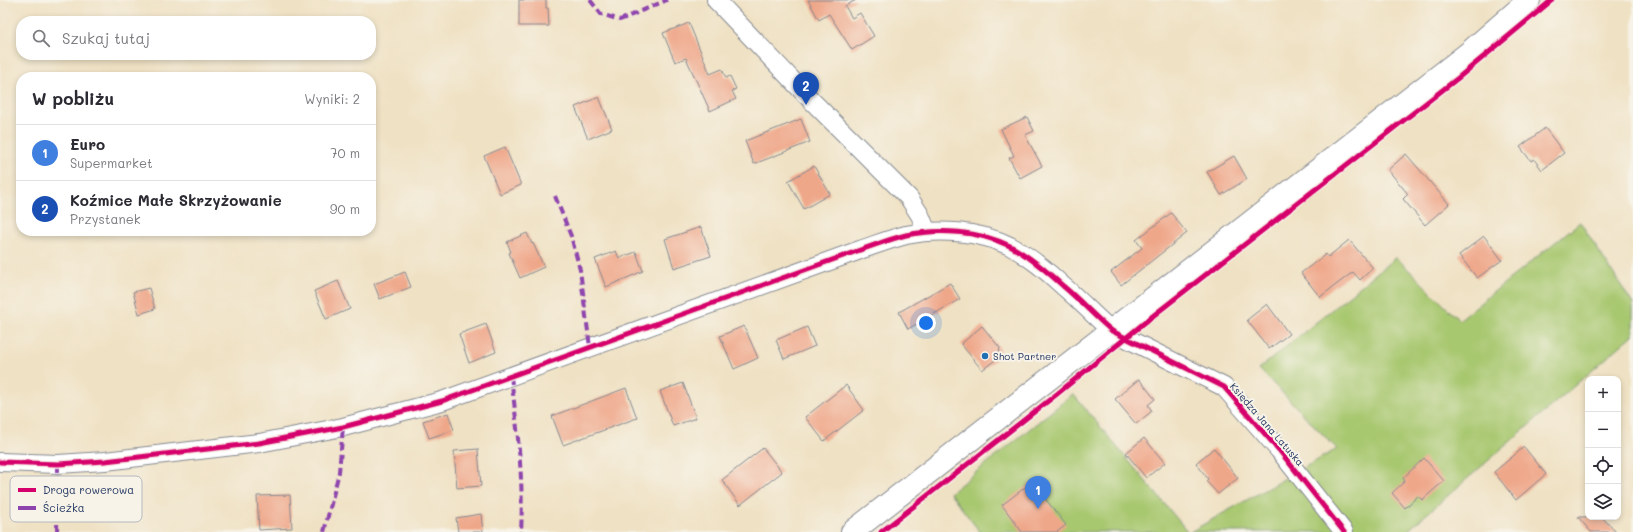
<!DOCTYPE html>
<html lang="pl">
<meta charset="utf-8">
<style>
:root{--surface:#fff;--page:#f2f2f3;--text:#2b2b33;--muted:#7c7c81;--line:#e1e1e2;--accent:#1f6fb2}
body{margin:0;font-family:Mali,sans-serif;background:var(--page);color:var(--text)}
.controls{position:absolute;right:12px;bottom:12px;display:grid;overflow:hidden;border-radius:8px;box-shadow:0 2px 6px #0003}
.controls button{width:36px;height:36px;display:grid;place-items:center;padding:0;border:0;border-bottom:1px solid var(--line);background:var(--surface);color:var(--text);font:20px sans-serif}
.you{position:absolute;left:926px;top:323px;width:14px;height:14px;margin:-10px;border:3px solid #fff;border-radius:50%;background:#1a73e8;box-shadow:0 0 0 6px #1a73e833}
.badge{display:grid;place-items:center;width:26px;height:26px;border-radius:50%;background:var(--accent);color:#fff;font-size:13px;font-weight:700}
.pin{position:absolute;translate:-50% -33px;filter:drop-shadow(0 1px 2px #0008)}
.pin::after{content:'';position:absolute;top:21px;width:14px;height:12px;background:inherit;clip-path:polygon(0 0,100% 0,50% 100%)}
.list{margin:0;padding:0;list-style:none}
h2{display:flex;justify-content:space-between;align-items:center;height:52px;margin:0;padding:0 16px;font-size:17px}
h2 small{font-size:13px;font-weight:400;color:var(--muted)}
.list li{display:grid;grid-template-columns:26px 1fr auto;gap:12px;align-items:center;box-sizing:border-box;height:56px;padding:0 16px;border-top:1px solid var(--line)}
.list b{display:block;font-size:15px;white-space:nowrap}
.list p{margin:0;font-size:13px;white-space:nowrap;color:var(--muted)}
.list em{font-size:13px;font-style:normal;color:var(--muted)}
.icon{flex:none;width:22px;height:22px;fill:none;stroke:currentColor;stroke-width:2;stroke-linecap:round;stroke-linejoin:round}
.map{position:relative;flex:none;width:1633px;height:532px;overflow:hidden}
.search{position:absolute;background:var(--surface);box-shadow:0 2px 6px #0003;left:16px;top:16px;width:360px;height:44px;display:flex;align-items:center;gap:10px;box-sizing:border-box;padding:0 14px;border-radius:16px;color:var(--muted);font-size:15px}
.panel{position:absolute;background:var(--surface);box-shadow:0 2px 6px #0003;left:16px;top:72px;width:360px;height:164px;border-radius:16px}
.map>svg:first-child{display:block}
.green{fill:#a8c86f;stroke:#627c66}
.building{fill:#efa78a}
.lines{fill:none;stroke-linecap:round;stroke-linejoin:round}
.minor-casing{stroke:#858890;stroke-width:20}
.secondary-casing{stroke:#858890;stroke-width:24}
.minor{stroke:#fff;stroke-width:18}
.secondary{stroke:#fff;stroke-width:22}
.quiet{stroke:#8e44ad;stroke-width:4;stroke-dasharray:8 4;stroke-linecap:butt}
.cycleway-casing{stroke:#f7f3e8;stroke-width:8}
.cycleway{stroke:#d6006c;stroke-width:5}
.poi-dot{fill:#1f6fb2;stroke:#f7f3e8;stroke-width:1.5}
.labels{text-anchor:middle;stroke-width:4;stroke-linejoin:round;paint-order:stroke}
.poi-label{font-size:10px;fill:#1b2f5e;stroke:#f7f3e8;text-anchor:start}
.street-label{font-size:10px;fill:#1b2f5e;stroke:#f7f3e8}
.key{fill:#f7f3e8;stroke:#b5b8bf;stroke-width:1}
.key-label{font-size:11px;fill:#1b2f5e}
</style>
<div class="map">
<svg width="1633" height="532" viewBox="0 0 1633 532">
<rect width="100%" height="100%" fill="#f7f3e8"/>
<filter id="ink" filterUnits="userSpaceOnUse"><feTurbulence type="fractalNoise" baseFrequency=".025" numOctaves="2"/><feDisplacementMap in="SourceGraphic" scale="8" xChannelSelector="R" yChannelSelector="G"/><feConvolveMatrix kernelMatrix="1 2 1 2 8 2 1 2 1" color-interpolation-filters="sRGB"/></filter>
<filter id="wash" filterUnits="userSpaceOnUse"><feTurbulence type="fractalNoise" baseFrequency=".012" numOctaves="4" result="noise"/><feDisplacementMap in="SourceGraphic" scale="16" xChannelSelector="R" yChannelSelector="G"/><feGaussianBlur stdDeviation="0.9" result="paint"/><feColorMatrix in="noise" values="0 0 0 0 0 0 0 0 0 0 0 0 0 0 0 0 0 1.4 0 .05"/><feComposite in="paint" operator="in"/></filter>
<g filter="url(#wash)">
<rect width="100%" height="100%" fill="#efe1c3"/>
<g class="green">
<polygon points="1580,222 1633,304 1633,335 1406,532 1190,532 1337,449 1259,369 1396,257 1459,320"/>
<polygon points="1073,394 1188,532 980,532 950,493"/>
</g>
<g id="blocks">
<g class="building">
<polygon points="519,0 546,0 546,8 548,8 549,26 519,26"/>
<polygon points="808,0 856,0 845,6 852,18 860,13 874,36 852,50 829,14 819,20"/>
<polygon points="689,23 710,74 722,69 726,78 730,76 736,89 732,91 736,99 710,111 686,58 675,62 663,33"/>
<polygon points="599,97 612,129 588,139 575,107"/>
<polygon points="1027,117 1034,131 1025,135 1042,166 1020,178 1009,158 1014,156 1001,129"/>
<polygon points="801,119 810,142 754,164 745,141"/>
<polygon points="1545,128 1564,153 1542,170 1534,159 1531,161 1520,147"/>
<polygon points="505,147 521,185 500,194 484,156"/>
<polygon points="1406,154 1449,204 1425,225 1403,199 1408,194 1388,170"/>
<polygon points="1234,156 1247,179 1221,195 1207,172"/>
<polygon points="814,166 830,194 804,209 788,181"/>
<polygon points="1171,213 1187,233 1121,285 1111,272 1142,248 1136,240"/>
<polygon points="701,227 711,256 674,268 665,239"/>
<polygon points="527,233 532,244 533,243 544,267 520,278 509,253 511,252 507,242"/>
<polygon points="1484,236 1502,260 1477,278 1459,255"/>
<polygon points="1349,240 1373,268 1360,280 1353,272 1320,297 1301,273 1326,254 1328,257"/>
<polygon points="616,251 619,258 636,252 643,271 606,287 595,259"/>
<polygon points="405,272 411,287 380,299 374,284"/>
<polygon points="338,281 350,309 326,319 314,291"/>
<polygon points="950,283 960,299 908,329 899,312"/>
<polygon points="149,288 155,309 139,314 133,292"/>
<polygon points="1267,304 1289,334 1269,349 1247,320"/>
<polygon points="486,324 496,352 469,363 459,334"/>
<polygon points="744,326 758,358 734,369 720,336"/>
<polygon points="982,326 1000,348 998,358 982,370 961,344"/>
<polygon points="807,327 815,346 784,359 776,340"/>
<polygon points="1139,379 1155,399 1148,405 1152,411 1136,424 1115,399"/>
<polygon points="683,383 696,418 673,426 660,391"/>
<polygon points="846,385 864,410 824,441 805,417"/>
<polygon points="626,388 637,418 563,445 552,416"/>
<polygon points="448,413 454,430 429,438 423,421"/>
<polygon points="1144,438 1165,463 1146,478 1126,453"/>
<polygon points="1524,447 1546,474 1516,500 1494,472"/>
<polygon points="763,448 782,472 740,505 722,480"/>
<polygon points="1214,448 1238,478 1218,494 1206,481 1208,479 1196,463"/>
<polygon points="478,449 481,486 457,488 454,451"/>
<polygon points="1424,458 1444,481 1422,500 1418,496 1405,508 1392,493 1405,481 1403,478"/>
<polygon points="1032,482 1066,525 1057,532 1022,532 1002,505"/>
<polygon points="290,495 292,528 259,530 257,496"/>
<polygon points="481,514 483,532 458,532 456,518"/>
<polygon points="1578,517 1602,517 1616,532 1591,532"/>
</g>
</g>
</g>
<g filter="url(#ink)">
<use href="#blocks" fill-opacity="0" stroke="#858890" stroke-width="1"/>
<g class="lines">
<g class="minor-casing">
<g id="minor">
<polyline points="716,0 811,100 909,198 920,215 927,232"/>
<path d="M0,462L58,464L105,461L259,443L343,427L442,401L860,250C875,245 890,239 906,235C939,228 979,231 1010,246C1029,256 1047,271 1063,286C1080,300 1095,317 1112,331L1224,387L1279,450L1344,532"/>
</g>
</g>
<g class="secondary-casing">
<polyline id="secondary" points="852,532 1467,54 1529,0"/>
</g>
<use href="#minor" class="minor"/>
<use href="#secondary" class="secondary"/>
<g class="quiet">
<polyline points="590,0 601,14 620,20 667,0"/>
<polyline points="555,196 571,236 580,270 590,347"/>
<path d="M511,376C517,428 524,480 521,532"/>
<polyline points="57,532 58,464"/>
<polyline points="324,532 339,472 343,427"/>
</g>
<g class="cycleway-casing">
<g id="cycleway">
<path d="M0,462L58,464L105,461L259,443L343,427L442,401L860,250C875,245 890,239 906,235C939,228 979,231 1010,246C1029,256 1047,271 1063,286C1080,300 1095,317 1112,331L1224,387L1279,450L1344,532"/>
<polyline points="881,532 1057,394 1154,315 1458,78 1552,0"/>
</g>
</g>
<use href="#cycleway" class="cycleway"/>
</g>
</g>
<circle class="poi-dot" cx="985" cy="356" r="4"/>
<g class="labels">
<g class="poi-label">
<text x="993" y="360">Shot Partner</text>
</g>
<g class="street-label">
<text transform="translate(1267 424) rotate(49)" y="4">Księdza Jana Latuska</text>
</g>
</g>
<rect x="10" y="476" width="132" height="46" rx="6" class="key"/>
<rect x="18" y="488" width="18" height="4" fill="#d6006c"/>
<rect x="18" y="506" width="18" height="4" fill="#8e44ad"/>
<g class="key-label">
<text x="43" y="494">Droga rowerowa</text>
<text x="43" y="512">Ścieżka</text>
</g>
</svg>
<div class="controls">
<button>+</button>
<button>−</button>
<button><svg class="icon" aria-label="locate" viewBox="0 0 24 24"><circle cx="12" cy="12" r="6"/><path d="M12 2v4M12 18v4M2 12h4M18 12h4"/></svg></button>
<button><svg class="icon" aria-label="layers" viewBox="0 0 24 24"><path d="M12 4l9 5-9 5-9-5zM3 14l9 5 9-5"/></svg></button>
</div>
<div class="you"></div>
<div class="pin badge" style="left:1038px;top:509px;background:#3f7fe0">1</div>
<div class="pin badge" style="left:806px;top:105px;background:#1a4fb4">2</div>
<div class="search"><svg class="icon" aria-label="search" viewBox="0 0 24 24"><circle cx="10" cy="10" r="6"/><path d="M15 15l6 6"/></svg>Szukaj tutaj</div>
<section class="panel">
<h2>W pobliżu<small>Wyniki: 2</small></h2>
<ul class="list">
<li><span class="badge" style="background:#3f7fe0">1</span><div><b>Euro</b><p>Supermarket</p></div><em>70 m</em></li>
<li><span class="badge" style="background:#1a4fb4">2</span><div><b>Koźmice Małe Skrzyżowanie</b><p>Przystanek</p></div><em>90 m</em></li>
</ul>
</section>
</div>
